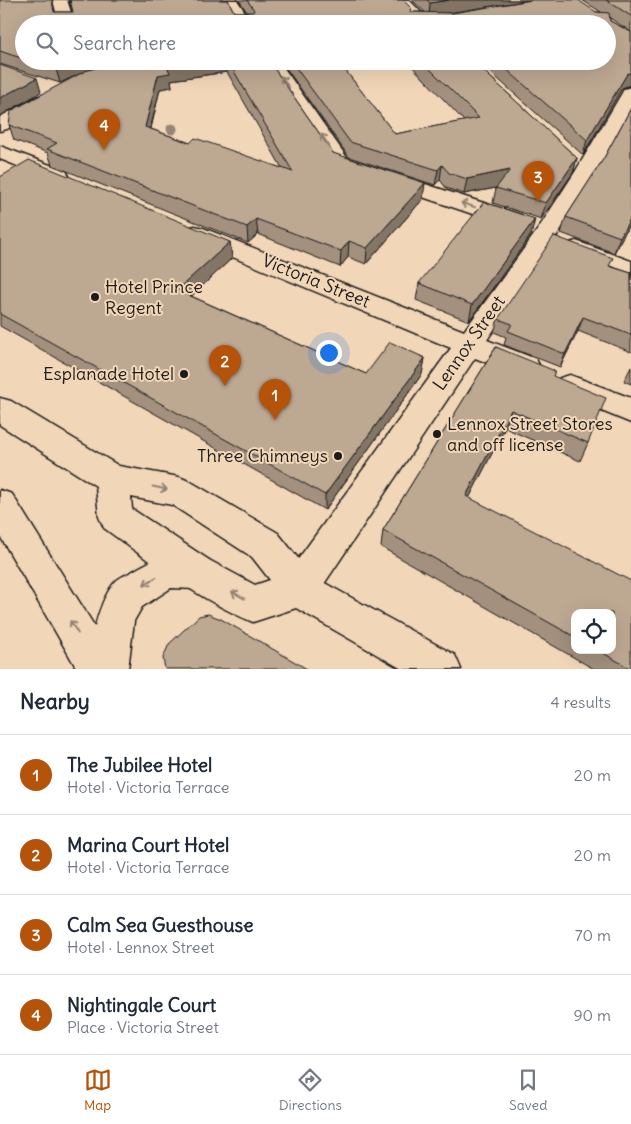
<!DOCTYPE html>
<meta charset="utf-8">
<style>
:root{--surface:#fff;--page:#f2f2f3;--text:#1f2937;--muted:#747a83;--line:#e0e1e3;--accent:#b45309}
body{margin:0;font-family:Delius,sans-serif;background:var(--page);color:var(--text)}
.controls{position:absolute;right:15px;bottom:15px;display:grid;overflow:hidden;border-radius:10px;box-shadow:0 5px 20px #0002}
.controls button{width:45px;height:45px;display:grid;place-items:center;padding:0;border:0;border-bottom:1px solid var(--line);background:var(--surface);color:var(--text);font:25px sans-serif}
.you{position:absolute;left:328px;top:352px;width:18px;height:18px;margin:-12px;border:4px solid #fff;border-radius:50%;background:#1a73e8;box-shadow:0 0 0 8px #1a73e833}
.badge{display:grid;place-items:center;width:32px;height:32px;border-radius:50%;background:var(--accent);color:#fff;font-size:16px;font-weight:700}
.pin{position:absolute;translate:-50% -41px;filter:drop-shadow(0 1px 2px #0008)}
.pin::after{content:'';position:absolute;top:26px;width:18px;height:15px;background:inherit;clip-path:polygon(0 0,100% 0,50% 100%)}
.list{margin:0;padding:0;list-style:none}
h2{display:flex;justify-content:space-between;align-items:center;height:65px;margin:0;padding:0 20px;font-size:21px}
h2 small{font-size:16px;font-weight:400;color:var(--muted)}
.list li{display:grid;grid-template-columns:32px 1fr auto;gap:15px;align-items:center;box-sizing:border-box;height:80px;padding:0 20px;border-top:1px solid var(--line)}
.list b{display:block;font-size:19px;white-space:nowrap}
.list p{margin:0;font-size:16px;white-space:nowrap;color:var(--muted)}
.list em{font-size:16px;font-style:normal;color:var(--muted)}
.icon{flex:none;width:28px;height:28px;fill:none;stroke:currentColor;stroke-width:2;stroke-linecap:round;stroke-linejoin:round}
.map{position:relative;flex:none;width:631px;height:669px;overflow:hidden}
.search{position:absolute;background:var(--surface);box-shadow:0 5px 20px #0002;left:15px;right:15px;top:15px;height:55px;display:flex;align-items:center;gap:12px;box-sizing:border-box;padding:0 18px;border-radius:28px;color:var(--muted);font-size:19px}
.sheet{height:385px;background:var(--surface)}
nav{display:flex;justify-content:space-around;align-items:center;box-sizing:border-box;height:70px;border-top:1px solid var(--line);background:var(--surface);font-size:14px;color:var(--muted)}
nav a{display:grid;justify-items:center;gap:2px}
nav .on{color:var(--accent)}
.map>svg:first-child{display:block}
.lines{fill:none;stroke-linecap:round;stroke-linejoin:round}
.minor-casing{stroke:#1c1c1c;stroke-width:3}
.secondary-casing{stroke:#1c1c1c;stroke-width:3}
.minor{fill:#f2d6b8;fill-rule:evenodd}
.secondary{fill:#f2d6b8;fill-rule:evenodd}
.tree{fill:#968674}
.wall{fill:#a3907e;stroke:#1c1c1c;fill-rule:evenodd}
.shaded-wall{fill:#847666;stroke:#1c1c1c}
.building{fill:#bda892;stroke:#1c1c1c}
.oneway{stroke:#928272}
.poi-dot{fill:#1c1c1c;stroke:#f2d6b8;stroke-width:2}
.labels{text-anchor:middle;stroke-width:4;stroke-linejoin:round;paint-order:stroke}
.street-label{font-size:18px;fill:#1c1c1c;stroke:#f2d6b8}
.poi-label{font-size:18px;fill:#1c1c1c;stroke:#f2d6b8;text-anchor:start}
</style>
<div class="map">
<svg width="631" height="669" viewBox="0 0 631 669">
<rect width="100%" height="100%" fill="#f2d6b8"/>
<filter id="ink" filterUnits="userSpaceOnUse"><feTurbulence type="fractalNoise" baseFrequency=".02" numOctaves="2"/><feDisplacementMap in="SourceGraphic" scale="10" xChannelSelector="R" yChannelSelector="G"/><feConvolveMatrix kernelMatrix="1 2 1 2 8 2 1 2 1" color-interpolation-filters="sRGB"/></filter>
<g filter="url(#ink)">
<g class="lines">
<g class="minor-casing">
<g id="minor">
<polygon points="53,0 67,0 75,24 59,24"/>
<polygon points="223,0 237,0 253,24 237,24"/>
<polygon points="393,0 409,0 433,24 416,24"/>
<polygon points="262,61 279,61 348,159 521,215 525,220 521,225 513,227 505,225 334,167"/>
<polygon points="631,87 631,110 597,172 556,237 487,340 536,359 540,367 536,375 526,378 475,358 312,602 299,607 286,602 280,589 286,576 451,348 187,238 183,233 187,228 195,226 203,228 464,331 536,232 575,172 622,93 624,89"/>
<polygon points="43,95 50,97 52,101 50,105 7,129 0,131 0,117 36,97"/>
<polygon points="0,146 66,171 69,176 66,181 58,182 0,159"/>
<polygon points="576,241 631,261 631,278 567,254 564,249 567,244"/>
<polygon points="570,375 631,398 631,423 560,394 555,386 560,378"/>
<path d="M0,490L12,494L95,627C98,613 106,591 116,581C120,577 128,574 133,571C160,555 178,548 209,560L214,572L209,584L196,589L171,588L142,607L134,621L128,669H77L0,536Z"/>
</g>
</g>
<g class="secondary-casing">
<path id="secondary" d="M0,398L11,401L119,466L179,477L191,482L278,533L312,576L455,655L461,669H402L296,608L253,622C199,600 151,562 104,528L99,517L96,486L0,425ZM131,497L172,505L252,557L270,580L255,585L209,560L132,509Z"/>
</g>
<use href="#minor" class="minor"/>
<use href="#secondary" class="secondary"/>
</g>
<circle class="tree" cx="172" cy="129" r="5.5"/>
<g class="wall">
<path d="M0,0L55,12H72L69,0H228L234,12H247L239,0H403L411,8L410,12H425L412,0H531L596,12H601L582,0H631V32L610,18V21L631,32V86L622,88L583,155L478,61H607V24H24V61H269L333,153L423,199L366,264L348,257L340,267L258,234L248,243L52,165L48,153L14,140L9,125L86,71L60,83L0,64ZM227,72L282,168L190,143L151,129L160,89L172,87L171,80Z"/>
<polygon points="281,61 392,61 344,69 395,134 464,121 407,61 473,61 577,158 573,173 541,219 493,203 496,188 464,194 446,188 440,180 435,185 349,157"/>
<polygon points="631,108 631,221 614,253 561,233 566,217 604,158"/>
<polygon points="0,177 230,242 232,258 191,296 366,374 425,358 422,374 325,510 0,326"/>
<polygon points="535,219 531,235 469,321 416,300 419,283"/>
<polygon points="610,266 631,273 631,352 578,331 560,367 504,345 506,337 494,332 498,319"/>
<path d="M496,347L553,377L588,443L580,461L505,428L469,498L631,669H594L381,547L383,530ZM575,613L612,650H575Z"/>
<polygon points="631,367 631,384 624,381"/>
</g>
<g class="shaded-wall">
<polygon points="449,0 531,0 429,16 430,3"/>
<polygon points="73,61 121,61 86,71 60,83 56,69"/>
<polygon points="199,61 226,61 227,72 171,80 172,87 160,89 147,142 145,127 158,75 167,66"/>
<polygon points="334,61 392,61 334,70"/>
<polygon points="631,72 630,85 622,88 583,155 587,140 627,74"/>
<polygon points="37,78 41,92 0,116 0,98"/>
<polygon points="577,158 573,173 541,219 546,203"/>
<polygon points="442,165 440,180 435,185 438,170"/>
<polygon points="510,170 506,186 464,194 467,179"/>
<polygon points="425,183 423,199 366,264 367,248"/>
<polygon points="631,217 631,221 614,253 620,237"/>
<polygon points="256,219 258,234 248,243 247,227"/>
<polygon points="535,219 531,235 469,321 472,305"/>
<polygon points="349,241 348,257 340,267 341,251"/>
<polygon points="230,242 232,258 181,306 177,290"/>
<polygon points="583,317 578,331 560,367 565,354"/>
<polygon points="425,358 422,374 325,510 325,495"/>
<polygon points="511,410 505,428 461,514 466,496"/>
</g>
<g class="building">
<polygon points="0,0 52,0 54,12 73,12 70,0 228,0 234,12 253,12 254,10 247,0 403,0 411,8 410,12 452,13 532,0 578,0 596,12 609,13 610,21 631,32 631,72 627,74 587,140 497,61 607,61 607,24 24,24 24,59 0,51"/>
<polygon points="427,0 449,0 430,3"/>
<polygon points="606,0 631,0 631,16"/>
<polygon points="32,61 73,61 56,69"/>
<polygon points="119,61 199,61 167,66 170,73 158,75 145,127 190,143 195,138 293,172 228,61 269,61 333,153 425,183 367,248 349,241 341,251 256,219 247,227 47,149 57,143 9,125 11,111 85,71"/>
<polygon points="291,61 338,61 395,134 479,118 422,61 473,61 577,158 546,203 496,188 510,170 467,179 449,173 442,165 438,170 350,142"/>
<polygon points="0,65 37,78 0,98"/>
<polygon points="631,108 631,217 620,237 566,217 604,158"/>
<polygon points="29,160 230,242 177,290 366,374 390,342 425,358 325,495 0,314 0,177"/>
<polygon points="484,202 535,219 472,305 419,283"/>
<polygon points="554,236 613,258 609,266 631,273 631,335 583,317 565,354 508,331 512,324 498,319"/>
<polygon points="496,347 555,371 553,376 606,398 588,443 511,410 466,496 631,581 631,669 598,650 612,650 612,613 575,613 575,637 383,530"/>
<polygon points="208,614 221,619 307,669 165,669 163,658 169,644 199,616"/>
</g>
<defs><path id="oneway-shaft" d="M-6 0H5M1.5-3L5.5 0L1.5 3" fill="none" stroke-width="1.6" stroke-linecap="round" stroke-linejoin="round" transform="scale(1.25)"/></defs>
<g class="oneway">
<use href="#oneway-shaft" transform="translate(285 82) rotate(-125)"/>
<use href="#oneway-shaft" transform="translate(325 140) rotate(-125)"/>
<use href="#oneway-shaft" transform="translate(468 205) rotate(-162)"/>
<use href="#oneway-shaft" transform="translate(160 488) rotate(11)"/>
<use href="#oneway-shaft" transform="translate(150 581) rotate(149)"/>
<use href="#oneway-shaft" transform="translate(238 595) rotate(-151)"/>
<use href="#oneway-shaft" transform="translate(74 627) rotate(-121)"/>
</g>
</g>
<g class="poi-dot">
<circle cx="95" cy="297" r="5"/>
<circle cx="184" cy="374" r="5"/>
<circle cx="437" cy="434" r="5"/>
<circle cx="338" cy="456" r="5"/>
</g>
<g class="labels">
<g class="street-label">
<text transform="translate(316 281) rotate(22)" y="6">Victoria Street</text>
<text transform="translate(469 343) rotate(-55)" y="6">Lennox Street</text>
</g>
<g class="poi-label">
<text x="105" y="293">Hotel Prince<tspan x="105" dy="21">Regent</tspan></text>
<text x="174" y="380" text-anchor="end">Esplanade Hotel</text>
<text x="447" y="430">Lennox Street Stores<tspan x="447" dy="21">and off license</tspan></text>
<text x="328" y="462" text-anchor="end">Three Chimneys</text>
</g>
</g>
</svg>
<div class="controls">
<button><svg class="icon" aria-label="locate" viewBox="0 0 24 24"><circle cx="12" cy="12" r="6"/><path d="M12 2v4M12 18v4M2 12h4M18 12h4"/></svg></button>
</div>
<div class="you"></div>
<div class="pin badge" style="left:275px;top:420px">1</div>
<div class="pin badge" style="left:225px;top:386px">2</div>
<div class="pin badge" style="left:538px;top:202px">3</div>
<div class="pin badge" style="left:104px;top:150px">4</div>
<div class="search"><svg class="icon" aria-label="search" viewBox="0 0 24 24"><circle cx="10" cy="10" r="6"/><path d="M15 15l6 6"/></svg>Search here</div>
</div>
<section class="sheet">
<h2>Nearby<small>4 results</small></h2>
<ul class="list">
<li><span class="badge">1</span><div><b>The Jubilee Hotel</b><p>Hotel · Victoria Terrace</p></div><em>20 m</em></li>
<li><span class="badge">2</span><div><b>Marina Court Hotel</b><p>Hotel · Victoria Terrace</p></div><em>20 m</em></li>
<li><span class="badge">3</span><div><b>Calm Sea Guesthouse</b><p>Hotel · Lennox Street</p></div><em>70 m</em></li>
<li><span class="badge">4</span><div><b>Nightingale Court</b><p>Place · Victoria Street</p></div><em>90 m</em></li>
</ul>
</section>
<nav>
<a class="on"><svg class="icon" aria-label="map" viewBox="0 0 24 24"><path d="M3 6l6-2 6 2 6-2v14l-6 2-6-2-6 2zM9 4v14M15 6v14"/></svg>Map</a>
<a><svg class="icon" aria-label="directions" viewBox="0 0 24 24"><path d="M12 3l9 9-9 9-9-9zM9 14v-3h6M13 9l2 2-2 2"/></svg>Directions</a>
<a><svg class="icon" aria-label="saved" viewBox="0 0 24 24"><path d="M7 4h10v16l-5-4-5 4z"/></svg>Saved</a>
</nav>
